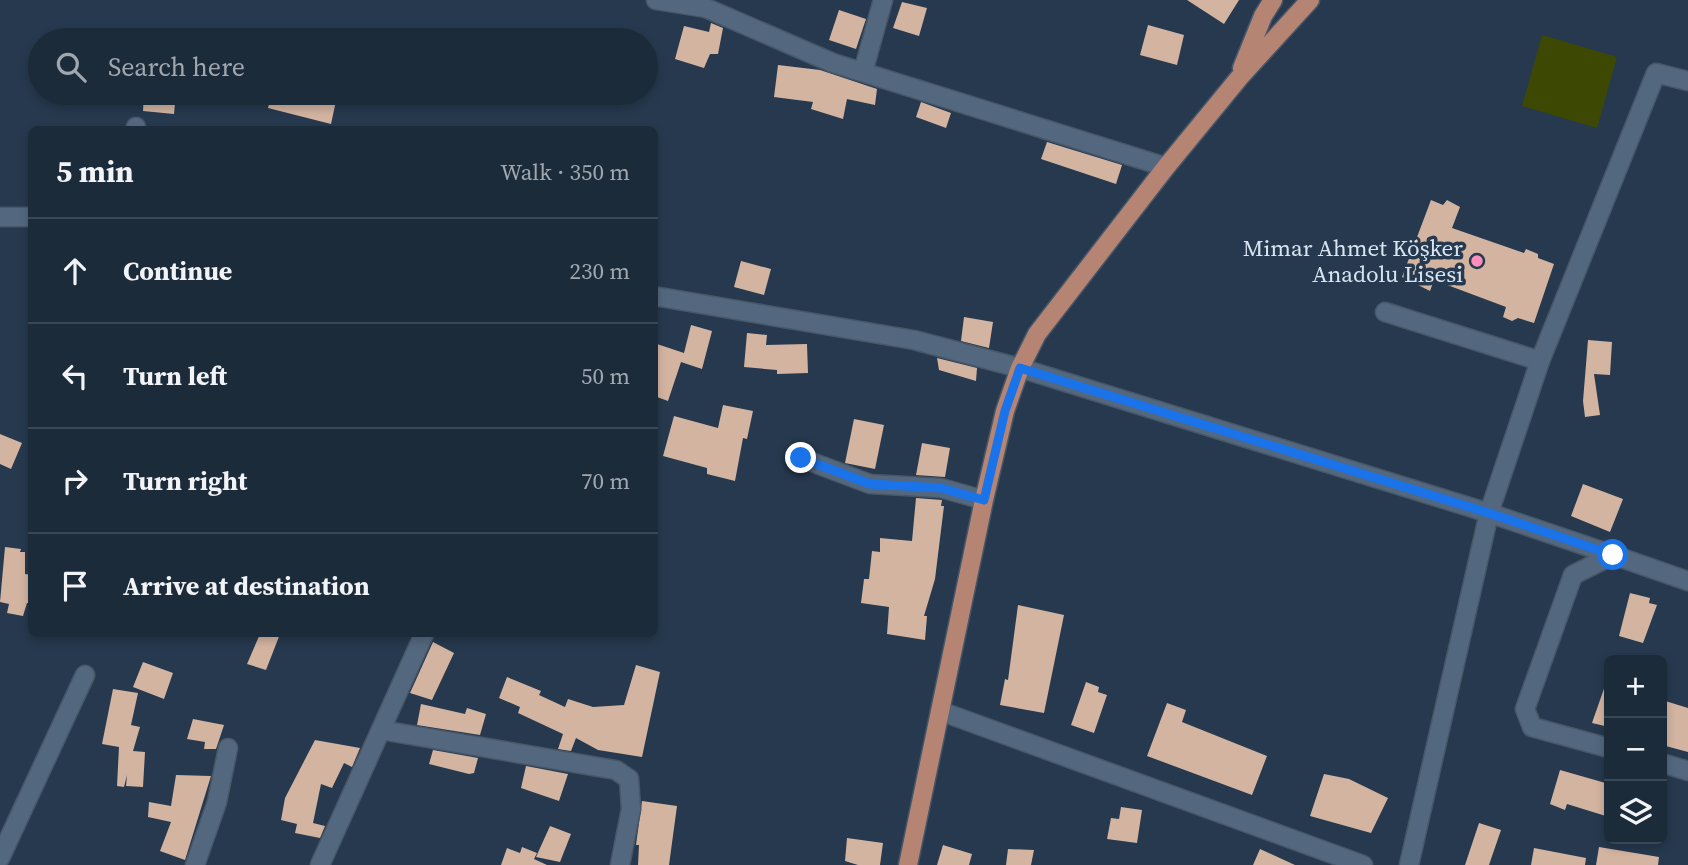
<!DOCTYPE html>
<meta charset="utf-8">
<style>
:root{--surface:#1c2b3a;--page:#253342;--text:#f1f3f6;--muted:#a0a7af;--line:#3a4754}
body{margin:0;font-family:"Source Serif 4",serif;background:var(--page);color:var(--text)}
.controls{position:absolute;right:21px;bottom:21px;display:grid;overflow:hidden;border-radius:10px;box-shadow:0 4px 10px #0003}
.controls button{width:63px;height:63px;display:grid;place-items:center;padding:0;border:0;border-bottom:2px solid var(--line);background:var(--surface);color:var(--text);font:35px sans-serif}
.stop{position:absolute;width:21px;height:21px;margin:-16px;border:5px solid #1a73e8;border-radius:50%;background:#fff}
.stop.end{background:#1a73e8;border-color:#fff;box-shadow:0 2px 7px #0008}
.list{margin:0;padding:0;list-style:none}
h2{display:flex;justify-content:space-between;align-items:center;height:91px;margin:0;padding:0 28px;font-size:30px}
h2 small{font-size:23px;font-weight:400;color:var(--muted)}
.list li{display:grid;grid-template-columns:46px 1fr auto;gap:21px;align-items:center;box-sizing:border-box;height:105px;padding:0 28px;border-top:2px solid var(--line)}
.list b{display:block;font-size:26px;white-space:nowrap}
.list em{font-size:23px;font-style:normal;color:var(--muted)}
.icon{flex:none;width:38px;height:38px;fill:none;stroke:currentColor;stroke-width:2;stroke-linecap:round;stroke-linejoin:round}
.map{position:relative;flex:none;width:1688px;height:865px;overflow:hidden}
.search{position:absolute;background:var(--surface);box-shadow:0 4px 10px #0003;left:28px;top:28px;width:630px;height:77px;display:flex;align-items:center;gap:18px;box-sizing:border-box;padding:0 24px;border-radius:38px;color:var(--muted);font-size:26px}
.panel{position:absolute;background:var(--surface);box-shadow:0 4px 10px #0003;left:28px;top:126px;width:630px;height:511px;border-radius:10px}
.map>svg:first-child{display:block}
.green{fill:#3d4902}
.building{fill:#d3b4a1}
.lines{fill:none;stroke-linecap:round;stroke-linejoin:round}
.minor-casing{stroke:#475768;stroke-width:21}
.major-casing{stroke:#475768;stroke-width:21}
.minor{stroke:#53687f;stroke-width:18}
.major{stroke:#b68473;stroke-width:18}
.route{stroke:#1a73e8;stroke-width:9}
.poi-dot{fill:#fe8ebc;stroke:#26394e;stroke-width:2.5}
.labels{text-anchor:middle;stroke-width:7;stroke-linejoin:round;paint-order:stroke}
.poi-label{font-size:23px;fill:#d8e4f1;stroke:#26394e;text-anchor:end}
</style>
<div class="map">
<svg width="1688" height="865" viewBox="0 0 1688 865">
<rect width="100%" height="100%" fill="#26394e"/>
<polygon class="green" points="1542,35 1617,57 1597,128 1522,106"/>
<g class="building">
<polygon points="1187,0 1239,0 1224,24"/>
<polygon points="902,2 927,8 919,36 893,28"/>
<polygon points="839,10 866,19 856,49 829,40"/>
<polygon points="711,23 723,28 718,54 710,54 704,68 675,59 684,26 709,32"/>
<polygon points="1148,25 1184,35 1177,65 1140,55"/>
<polygon points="778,65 820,70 877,89 875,105 847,99 843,119 811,109 813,102 774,97"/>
<polygon points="144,93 176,93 174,114 143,111"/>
<polygon points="272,93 302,93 336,101 331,124 268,108"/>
<polygon points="921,102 951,113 946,128 916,117"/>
<polygon points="1047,142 1122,165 1116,184 1041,159"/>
<polygon points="1431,200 1443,205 1447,200 1460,207 1452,228 1524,253 1526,249 1538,254 1538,258 1554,264 1534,323 1518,318 1512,321 1503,317 1506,307 1434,280 1430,291 1402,277"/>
<polygon points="741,261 771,269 764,295 734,287"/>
<polygon points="964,317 993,322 989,348 961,341"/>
<polygon points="691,325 712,331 702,369 681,362 668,401 654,396 654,343 684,353"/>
<polygon points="747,333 767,335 766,345 807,344 808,373 777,374 777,370 744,367"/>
<polygon points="1588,340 1612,342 1610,375 1594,374 1600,415 1585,417 1583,401"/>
<polygon points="937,358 977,368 976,381 939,370"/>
<polygon points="723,405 753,411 747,439 743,438 735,481 707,474 707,468 663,456 674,416 718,428"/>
<polygon points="854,419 884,425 875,469 845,463"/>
<polygon points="0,434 22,443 11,469 0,464"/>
<polygon points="922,443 950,448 945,477 916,475"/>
<polygon points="1583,484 1623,499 1610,532 1571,516"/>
<polygon points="916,498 942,500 941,506 944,506 935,579 924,616 927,616 925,640 887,634 889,607 861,603 864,579 869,579 872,551 880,552 880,538 912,541"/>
<polygon points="5,547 21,549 20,552 25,552 25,574 32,575 32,603 27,603 23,616 7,613 9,604 0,602"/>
<polygon points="1630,593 1650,598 1649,603 1657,605 1643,643 1619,636"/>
<polygon points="1018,605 1064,615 1044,713 1000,705 1005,679 1008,680"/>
<polygon points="260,634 280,634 266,670 247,664"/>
<polygon points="433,642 454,653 432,700 410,693"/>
<polygon points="143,662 173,673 164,699 133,687"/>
<polygon points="636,665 660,672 642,757 598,750 576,738 571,751 558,749 563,734 518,713 520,707 499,698 507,677 541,691 539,695 565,707 568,699 593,707 624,705"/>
<polygon points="1607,680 1609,680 1609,727 1592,723"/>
<polygon points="1086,682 1099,687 1098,692 1107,695 1094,733 1071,725"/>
<polygon points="113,689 138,693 131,725 140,727 133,751 145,752 143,787 126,786 127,775 124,787 117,786 119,747 102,744"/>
<polygon points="1662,700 1688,708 1688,752 1662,745"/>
<polygon points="1167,703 1186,710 1182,722 1267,756 1252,795 1147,756"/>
<polygon points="421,704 465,714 467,708 486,714 480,735 417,725"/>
<polygon points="193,719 224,725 216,749 204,749 205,742 187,739"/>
<polygon points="315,740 360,748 352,767 344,763 332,788 321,784 313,823 325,826 320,838 295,833 297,824 281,820 285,798"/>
<polygon points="433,750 478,758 474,773 469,774 429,764"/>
<polygon points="526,766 568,774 559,801 521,788"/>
<polygon points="1560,770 1609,784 1609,817 1567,804 1565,810 1550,804"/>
<polygon points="1324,774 1349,779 1388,798 1371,833 1310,816"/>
<polygon points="176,775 211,776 185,860 160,851 171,822 148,817 149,802 171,806"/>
<polygon points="642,801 677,806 669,865 638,865 639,845 636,845"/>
<polygon points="1121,807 1142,810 1137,843 1107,839 1111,818 1119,819"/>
<polygon points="1479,823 1501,830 1489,865 1465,865"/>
<polygon points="550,826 571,834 560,862 536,857"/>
<polygon points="847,838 883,843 880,865 858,865 845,861"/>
<polygon points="943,845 972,854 969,865 937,865"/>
<polygon points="522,847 537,853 534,859 547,865 501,865 507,848 520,853"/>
<polygon points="1599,847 1659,857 1658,865 1596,865"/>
<polygon points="1534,848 1586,858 1585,865 1531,865"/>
<polygon points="1008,849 1034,850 1031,865 1006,865"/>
<polygon points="1260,849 1295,865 1253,865"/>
</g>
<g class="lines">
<g class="minor-casing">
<g id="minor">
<polyline points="656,0 706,8 833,63 1166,167"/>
<polyline points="863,72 883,0"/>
<polyline points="135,130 136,127"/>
<polyline points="0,217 32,217"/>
<polyline points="654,296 914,340 1020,368 1489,513 1613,555"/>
<polyline points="1385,312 1540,361 1489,513 1409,865"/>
<polyline points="1540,361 1656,73 1688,81"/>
<polyline points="801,458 870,484 941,488 984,500"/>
<polyline points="940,711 1363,865"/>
<polyline points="381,730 616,770 629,779 631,809 620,865"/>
<polyline points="1609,748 1532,727 1525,709 1573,575 1613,555 1688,581"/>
<polyline points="1662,763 1688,771"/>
<polyline points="0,858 85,675"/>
<polyline points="195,865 217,802 228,748"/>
<polyline points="320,865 424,634"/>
</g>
</g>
<g class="major-casing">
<g id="major">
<polyline points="1242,68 1263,16 1273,0"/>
<polyline points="908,865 984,500 1005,411 1020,368 1037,334 1166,167 1239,78 1310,0"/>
</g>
</g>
<use href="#minor" class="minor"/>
<use href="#major" class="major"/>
</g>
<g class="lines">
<polyline class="route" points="801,458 870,484 941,488 984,500 1005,411 1020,368 1489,513 1613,555"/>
</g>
<circle class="poi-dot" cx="1477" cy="261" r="7"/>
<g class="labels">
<g class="poi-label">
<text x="1463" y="256">Mimar Ahmet Köşker<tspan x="1463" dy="26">Anadolu Lisesi</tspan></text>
</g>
</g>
</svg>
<div class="controls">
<button>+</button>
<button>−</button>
<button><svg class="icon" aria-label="layers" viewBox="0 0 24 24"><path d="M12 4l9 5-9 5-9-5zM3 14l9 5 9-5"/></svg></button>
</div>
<div class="stop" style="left:1613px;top:555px"></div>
<div class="stop end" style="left:801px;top:458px"></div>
<div class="search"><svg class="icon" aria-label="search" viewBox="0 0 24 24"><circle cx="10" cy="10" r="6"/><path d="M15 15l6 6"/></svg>Search here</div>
<section class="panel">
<h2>5 min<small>Walk · 350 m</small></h2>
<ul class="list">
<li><svg class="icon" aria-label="ahead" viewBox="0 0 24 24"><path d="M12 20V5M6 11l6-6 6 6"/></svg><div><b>Continue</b></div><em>230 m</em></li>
<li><svg class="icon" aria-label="left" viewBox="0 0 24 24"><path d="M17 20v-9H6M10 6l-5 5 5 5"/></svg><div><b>Turn left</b></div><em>50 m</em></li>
<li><svg class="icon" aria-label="right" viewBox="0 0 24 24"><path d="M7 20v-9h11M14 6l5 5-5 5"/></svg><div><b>Turn right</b></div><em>70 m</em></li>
<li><svg class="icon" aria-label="arrive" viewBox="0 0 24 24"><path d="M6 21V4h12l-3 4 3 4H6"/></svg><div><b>Arrive at destination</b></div></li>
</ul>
</section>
</div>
